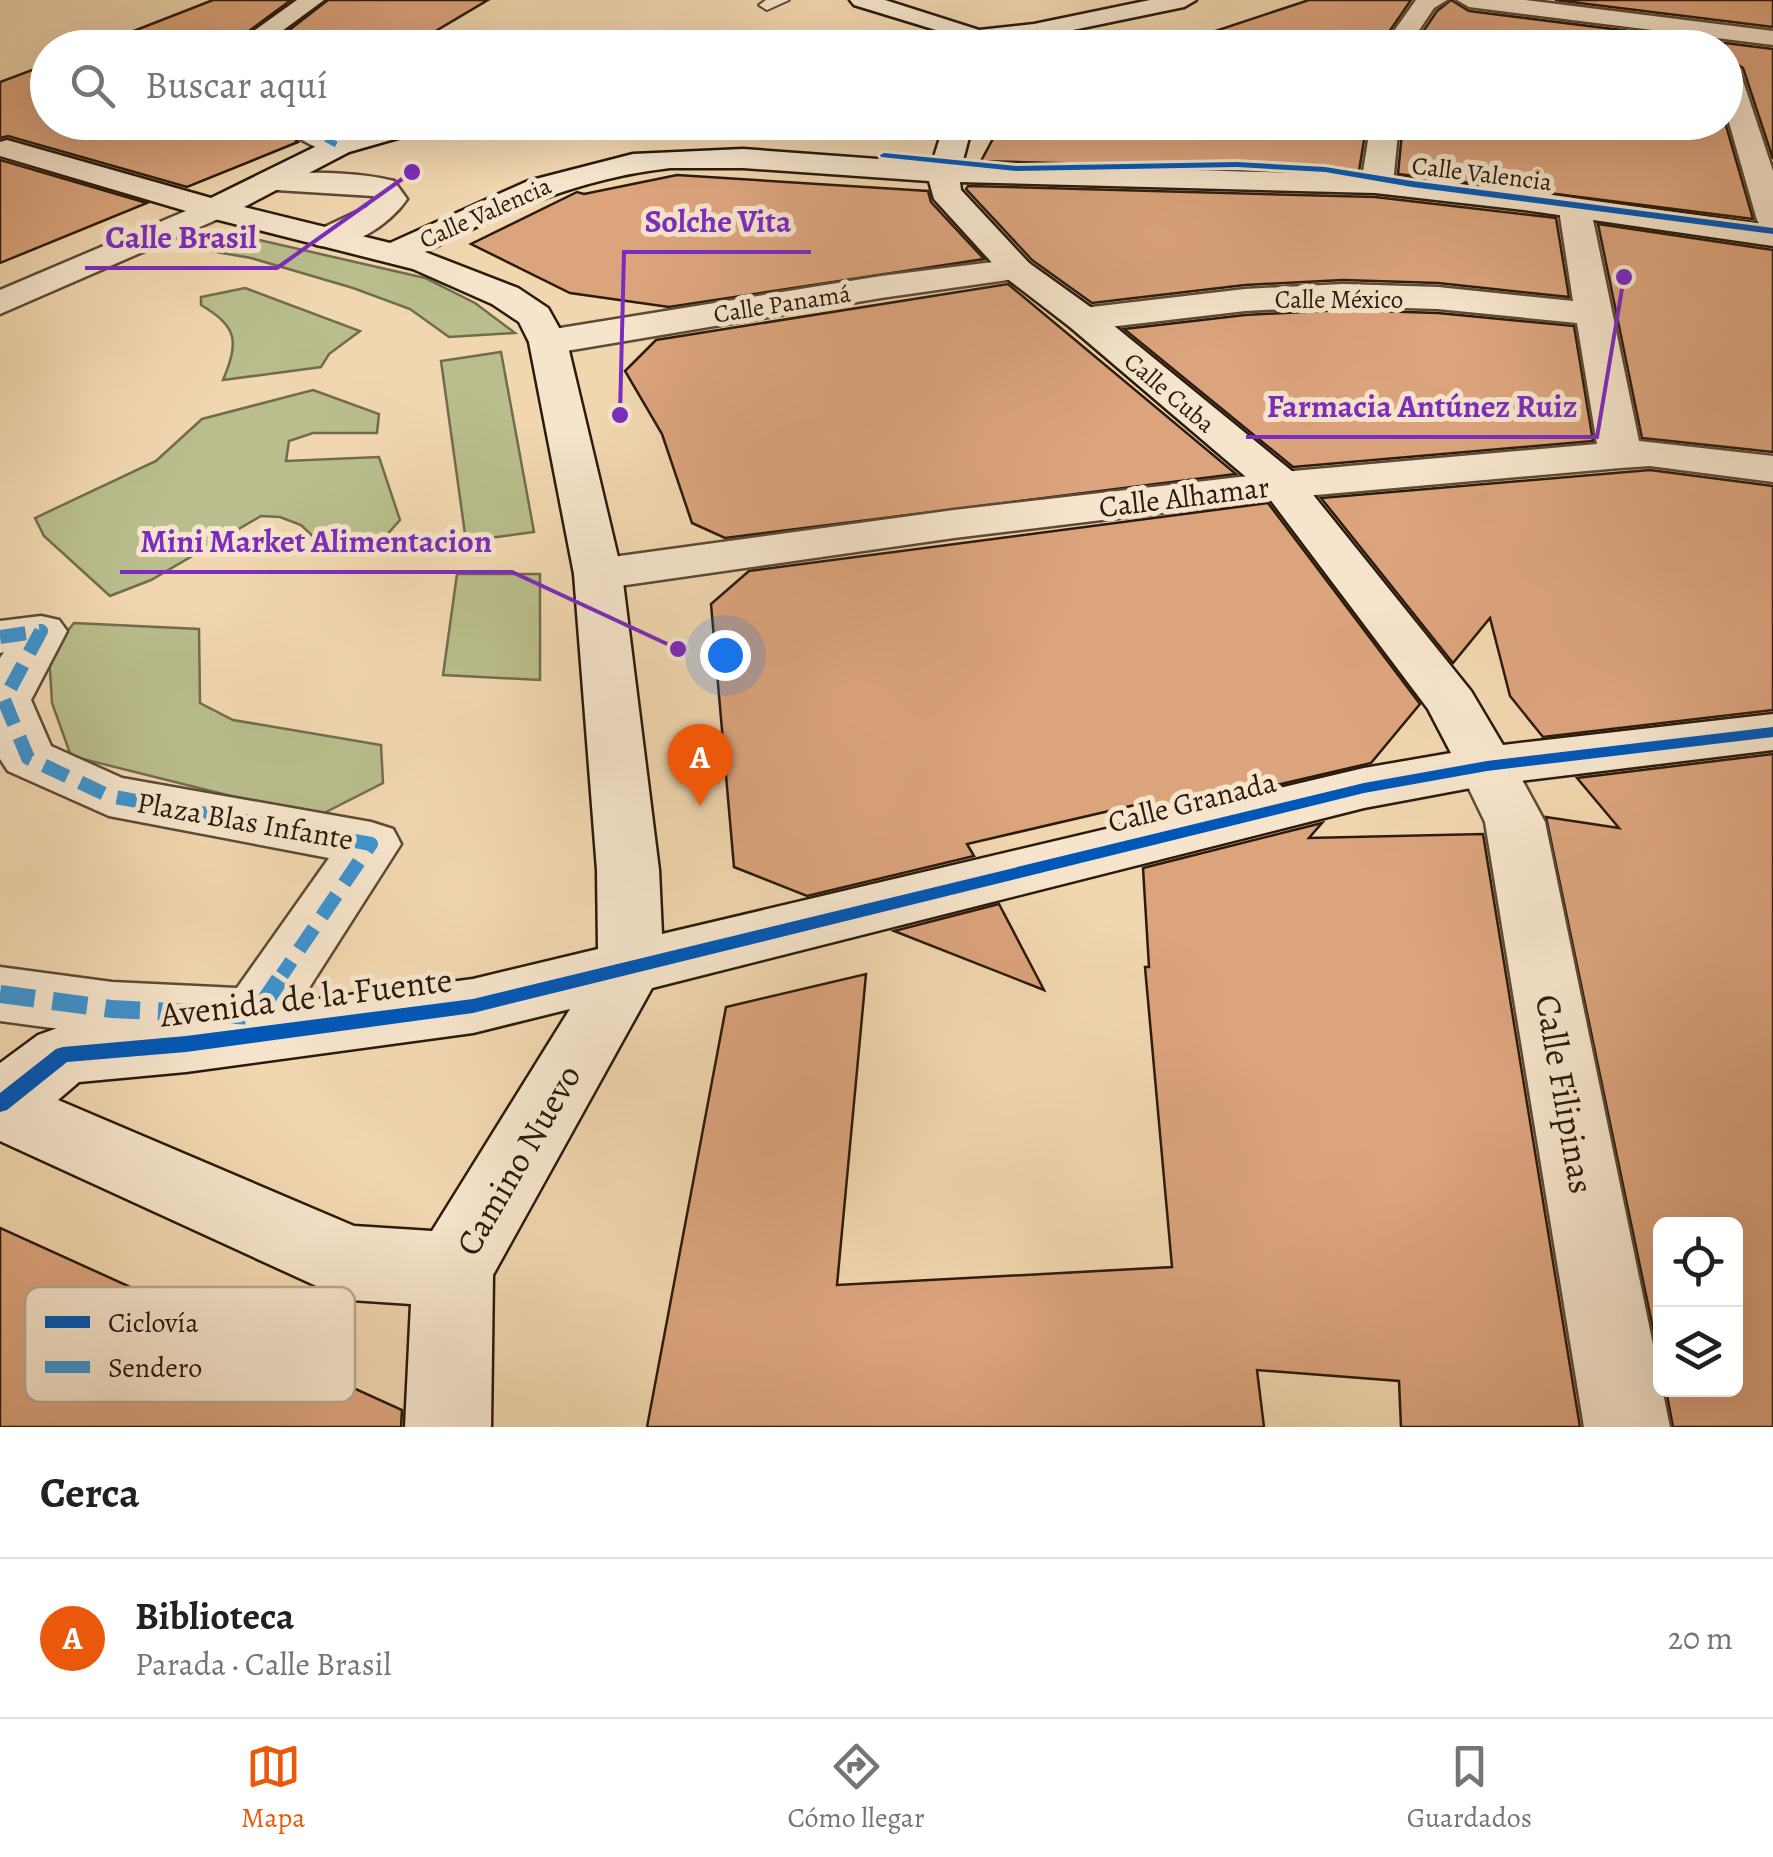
<!DOCTYPE html>
<html lang="es">
<meta charset="utf-8">
<style>
:root{--surface:#fff;--page:#f2f2f2;--text:#202124;--muted:#757577;--line:#e0e0e0;--accent:#ea580c}
body{margin:0;font-family:Alegreya,serif;background:var(--page);color:var(--text)}
.controls{position:absolute;right:30px;bottom:30px;display:grid;overflow:hidden;border-radius:15px;box-shadow:0 10px 40px #0002}
.controls button{width:90px;height:90px;display:grid;place-items:center;padding:0;border:0;border-bottom:2px solid var(--line);background:var(--surface);color:var(--text);font:50px sans-serif}
.you{position:absolute;left:725px;top:655px;width:35px;height:35px;margin:-25px;border:8px solid #fff;border-radius:50%;background:#1a73e8;box-shadow:0 0 0 15px #1a73e833}
.badge{display:grid;place-items:center;width:65px;height:65px;border-radius:50%;background:var(--accent);color:#fff;font-size:32px;font-weight:700}
.pin{position:absolute;translate:-50% -82px;filter:drop-shadow(0 2px 5px #0008)}
.pin::after{content:'';position:absolute;top:52px;width:35px;height:30px;background:inherit;clip-path:polygon(0 0,100% 0,50% 100%)}
.list{margin:0;padding:0;list-style:none}
h2{display:flex;justify-content:space-between;align-items:center;height:130px;margin:0;padding:0 40px;font-size:42px}
h2 small{font-size:32px;font-weight:400;color:var(--muted)}
.list li{display:grid;grid-template-columns:65px 1fr auto;gap:30px;align-items:center;box-sizing:border-box;height:160px;padding:0 40px;border-top:2px solid var(--line)}
.list b{display:block;font-size:38px;white-space:nowrap}
.list p{margin:0;font-size:32px;white-space:nowrap;color:var(--muted)}
.list em{font-size:32px;font-style:normal;color:var(--muted)}
.icon{flex:none;width:55px;height:55px;fill:none;stroke:currentColor;stroke-width:2;stroke-linecap:round;stroke-linejoin:round}
.map{position:relative;flex:none;width:1773px;height:1427px;overflow:hidden}
.search{position:absolute;background:var(--surface);box-shadow:0 10px 40px #0002;left:30px;right:30px;top:30px;height:110px;display:flex;align-items:center;gap:25px;box-sizing:border-box;padding:0 35px;border-radius:55px;color:var(--muted);font-size:38px}
.sheet{height:290px;background:var(--surface)}
nav{display:flex;justify-content:space-around;align-items:center;box-sizing:border-box;height:140px;border-top:2px solid var(--line);background:var(--surface);font-size:28px;color:var(--muted)}
nav a{display:grid;justify-items:center;gap:5px}
nav .on{color:var(--accent)}
.map>svg:first-child{display:block}
.green{fill:#b9be8c;stroke:#726c4c;stroke-width:2.5}
.building{fill:#dca47d;stroke:#2b1a0d;stroke-width:2.5}
.lines{fill:none;stroke-linecap:round;stroke-linejoin:round}
.lane-casing{stroke:#5c4936;stroke-width:4}
.street-casing{stroke:#5c4936;stroke-width:5}
.secondary-casing{stroke:#2b1a0d;stroke-width:5}
.lane{fill:#f6e5cc;fill-rule:evenodd}
.street{fill:#f6e5cc;fill-rule:evenodd}
.secondary{fill:#f6e5cc;fill-rule:evenodd}
.quiet-far2{stroke:#3c94d2;stroke-width:6;stroke-dasharray:12 6;stroke-linecap:butt}
.quiet-far1{stroke:#3c94d2;stroke-width:14;stroke-dasharray:26 14;stroke-linecap:butt}
.quiet{stroke:#3c94d2;stroke-width:18;stroke-dasharray:35 18;stroke-linecap:butt}
.cycleway-casing{stroke:#f6e5cc;stroke-width:6}
.cycleway{fill:#0057b8;fill-rule:evenodd}
.labels{text-anchor:middle;stroke-width:10;stroke-linejoin:round;paint-order:stroke}
.far-street-label{font-size:25px;fill:#2b1a0d;stroke:#f6e5cc}
.street-label{font-size:30px;fill:#2b1a0d;stroke:#f6e5cc}
.near-street-label{font-size:35px;fill:#2b1a0d;stroke:#f6e5cc}
.key{fill:#f6e5cc;stroke:#b9a893;stroke-width:2.5}
.key-label{font-size:28px;fill:#2b1a0d}
.leader{fill:none;stroke:#7b2cbf;stroke-width:4}
.callout-dot{fill:#7b2cbf;stroke:#f6e5cc;stroke-width:4}
.callout-label{font-size:32px;text-anchor:middle;font-weight:bold;fill:#7b2cbf;stroke:#f6e5cc;stroke-width:10;stroke-linejoin:round;paint-order:stroke}
</style>
<div class="map">
<svg width="1773" height="1427" viewBox="0 0 1773 1427">
<rect width="100%" height="100%" fill="#f1d7b0"/>
<filter id="stains"><feTurbulence type="fractalNoise" baseFrequency=".002" numOctaves="4"/><feColorMatrix values="0 0 0 0 .2 0 0 0 0 .09 0 0 0 0 .02 0 0 0 .5 -.17"/></filter>
<radialGradient id="worn" r=".72"><stop offset=".6" stop-color="#630" stop-opacity="0"/><stop offset="1" stop-color="#630" stop-opacity=".3"/></radialGradient>
<g class="green">
<polygon points="220,231 425,278 475,303 515,333 449,337 410,309 353,288 251,258 176,245"/>
<path d="M245,288L360,331L329,354L321,367L223,380C239,341 238,327 201,305V297Z"/>
<polygon points="501,352 534,532 466,541 441,361"/>
<polygon points="313,390 379,414 377,433 313,433 289,441 286,461 379,457 400,520 384,538 345,548 322,545 301,525 280,517 261,516 151,580 110,596 44,536 35,518 156,461 202,419"/>
<polygon points="457,574 540,574 540,680 443,675"/>
<polygon points="74,623 199,629 200,703 233,720 381,745 383,783 324,813 231,796 71,756 52,703 49,654"/>
</g>
<g class="building">
<polygon points="213,0 291,0 226,48 90,48"/>
<polygon points="328,0 488,0 407,48 266,48"/>
<polygon points="1309,0 1411,0 1378,48 1164,48"/>
<polygon points="1451,0 1469,11 1773,49 1773,159 1743,68 1726,57 1726,48 1412,48 1437,11"/>
<polygon points="1555,0 1773,0 1773,27"/>
<polygon points="48,64 48,122 276,122 298,142 187,187 8,136 0,138 0,82"/>
<polygon points="1002,122 1367,122 1359,171 981,161"/>
<polygon points="1403,122 1725,122 1753,219 1398,174"/>
<polygon points="0,160 147,203 0,263"/>
<polygon points="677,175 928,191 931,202 984,259 669,307 570,293 471,244 577,192 584,194"/>
<polygon points="968,186 1375,197 1556,218 1569,297 1438,283 1343,280 1245,285 1092,303 1032,260 966,189"/>
<polygon points="1598,224 1773,250 1773,452 1642,438"/>
<polygon points="1008,284 1236,474 725,538 692,523 662,434 625,371 656,340"/>
<polygon points="1343,310 1438,313 1574,326 1593,441 1293,467 1124,329 1245,315"/>
<polygon points="1650,470 1773,486 1773,710 1543,737 1510,696 1490,618 1453,663 1321,498"/>
<polygon points="1268,503 1420,704 1371,763 1140,817 1139,804 967,844 974,856 807,896 734,867 711,604 749,571"/>
<polygon points="1773,754 1773,1427 1673,1427 1666,1390 1736,1390 1736,1224 1660,1224 1660,1362 1546,817 1619,828 1577,778"/>
<polygon points="1322,823 1309,838 1483,834 1580,1427 1401,1427 1399,1381 1257,1370 1264,1427 647,1427 726,1007 866,974 837,1285 1172,1267 1145,967 1149,967 1143,868"/>
<polygon points="999,904 1044,990 894,931"/>
<polygon points="0,1228 402,1410 401,1427 0,1427"/>
</g>
<g class="lines">
<g class="lane-casing">
<polygon id="lane" points="789,0 767,10 759,5 766,0"/>
</g>
<g class="street-casing">
<g id="street">
<polygon points="1416,0 1447,0 1434,8 1407,48 1382,48"/>
<polygon points="1457,0 1525,0 1773,31 1773,45 1469,7"/>
<polygon points="1726,61 1739,69 1773,171 1773,230 1761,227 1757,220 1726,112"/>
<path d="M280,122H317L354,146L349,152C328,158 294,138 280,122Z"/>
<polygon points="1371,122 1399,122 1393,184 1388,191 1366,191 1361,184"/>
<path d="M271,173C313,173 353,171 394,181L407,199C390,224 348,253 316,245L311,238L316,231L367,207L375,198L373,196L260,189L255,182L260,175Z"/>
<polygon points="214,199 225,202 230,209 225,216 0,314 0,290"/>
<polygon points="1575,200 1586,203 1591,210 1639,441 1773,456 1773,482 1650,466 1620,468 1282,498 954,538 598,589 581,584 574,574 581,564 598,559 954,510 1282,472 1597,444 1577,323 1438,309 1343,306 1245,311 1083,330 1070,327 1064,319 1070,311 1083,308 1245,289 1343,284 1438,287 1573,301 1559,210 1564,203"/>
<polygon points="1017,259 1029,263 1035,270 1029,277 881,298 548,354 534,350 529,342 534,334 548,330 881,276"/>
<polygon points="41,616 59,620 67,631 31,700 51,746 122,778 371,822 393,829 401,844 279,1035 255,1043 112,1036 0,1021 0,967 112,982 237,988 329,858 109,816 8,771 0,759 0,658 4,652 0,653 0,621"/>
<polygon points="1487,747 1507,752 1545,822 1670,1427 1584,1427 1485,822 1458,766 1467,752"/>
</g>
</g>
<g class="secondary-casing">
<g id="secondary">
<polygon points="297,0 324,0 259,48 230,48"/>
<polygon points="850,0 885,0 979,30 1034,24 1150,0 1196,0 1184,7 1034,38 982,44 854,5"/>
<path d="M390,122H437L433,128L349,152L244,207L390,243L528,181L633,154L743,149L932,163L945,122H973L962,164L1375,175L1524,191L1773,226V246L1524,210L1375,193L960,182L961,190L1029,263L1096,311L1298,476L1471,691L1503,745L1773,714V750L1487,785L1364,808L652,988L493,1275L491,1427H405L411,1304L351,1300L323,1289L0,1141V1063L38,1035L63,1026L186,1016L473,979L598,949L597,870L574,574L529,342L519,322L492,304L413,269L203,216L0,156V142L7,140L211,198L329,140ZM670,168H743L929,181L934,199L1005,277L1070,327L1266,494L1428,709L1451,753L1364,768L662,934L659,870L622,574L567,342L548,308L518,288L425,252C504,211 581,178 670,168ZM570,1009L432,1231L354,1226L58,1100L79,1082L186,1072L473,1033Z"/>
</g>
</g>
<use href="#lane" class="lane"/>
<use href="#street" class="street"/>
<use href="#secondary" class="secondary"/>
<polyline class="quiet-far2" points="294,122 339,146"/>
<polyline class="quiet-far1" points="0,637 41,631 4,700 28,758 109,796 371,844 282,975"/>
<polyline class="quiet" points="0,994 112,1009 255,1016 284,973"/>
<g class="cycleway-casing">
<g id="cycleway">
<polygon points="884,153 1016,166 1237,162 1325,167 1412,181 1773,228 1773,234 1412,187 1325,172 1237,167 1016,171 881,157 880,155"/>
<polygon points="1773,727 1773,737 1487,771 1364,793 473,1013 186,1052 67,1062 7,1110 0,1112 0,1093 56,1049 63,1047 186,1036 473,999 1364,783 1487,761"/>
</g>
</g>
<use href="#cycleway" class="cycleway"/>
</g>
<g class="labels">
<g class="far-street-label">
<text transform="translate(1482 173) rotate(7)" y="9">Calle Valencia</text>
<text transform="translate(485 212) rotate(-24)" y="9">Calle Valencia</text>
<text x="1339" y="308">Calle México</text>
<text transform="translate(782 303) rotate(-9)" y="9">Calle Panamá</text>
<text transform="translate(1170 392) rotate(40)" y="9">Calle Cuba</text>
</g>
<g class="street-label">
<text transform="translate(1184 497) rotate(-7)" y="10">Calle Alhamar</text>
<text transform="translate(1192 802) rotate(-14)" y="10">Calle Granada</text>
<text transform="translate(245 821) rotate(10)" y="10">Plaza Blas Infante</text>
</g>
<g class="near-street-label">
<text transform="translate(306 997) rotate(-7)" y="12">Avenida de la Fuente</text>
<text transform="translate(1565 1094) rotate(80)" y="12">Calle Filipinas</text>
<text transform="translate(518 1160) rotate(-60)" y="12">Camino Nuevo</text>
</g>
</g>
<rect x="25" y="1287" width="330" height="115" rx="15" class="key"/>
<rect x="45" y="1316" width="45" height="12" fill="#0057b8"/>
<rect x="45" y="1361" width="45" height="12" fill="#3c94d2"/>
<g class="key-label">
<text x="108" y="1332">Ciclovía</text>
<text x="108" y="1377">Sendero</text>
</g>
<path class="leader" d="M620 415L624 252H811M412 172L277 268H85M1624 277L1597 437H1246M678 649L512 572H120"/>
<g class="callout-dot">
<circle cx="620" cy="415" r="10"/>
<circle cx="412" cy="172" r="10"/>
<circle cx="1624" cy="277" r="10"/>
<circle cx="678" cy="649" r="10"/>
</g>
<g class="callout-label">
<text x="718" y="232">Solche Vita</text>
<text x="181" y="248">Calle Brasil</text>
<text x="1422" y="417">Farmacia Antúnez Ruiz</text>
<text x="316" y="552">Mini Market Alimentacion</text>
</g>
<rect width="100%" height="100%" filter="url(#stains)"/>
<rect width="100%" height="100%" fill="url(#worn)"/>
</svg>
<div class="controls">
<button><svg class="icon" aria-label="locate" viewBox="0 0 24 24"><circle cx="12" cy="12" r="6"/><path d="M12 2v4M12 18v4M2 12h4M18 12h4"/></svg></button>
<button><svg class="icon" aria-label="layers" viewBox="0 0 24 24"><path d="M12 4l9 5-9 5-9-5zM3 14l9 5 9-5"/></svg></button>
</div>
<div class="you"></div>
<div class="pin badge" style="left:700px;top:806px">A</div>
<div class="search"><svg class="icon" aria-label="search" viewBox="0 0 24 24"><circle cx="10" cy="10" r="6"/><path d="M15 15l6 6"/></svg>Buscar aquí</div>
</div>
<section class="sheet">
<h2>Cerca<small></small></h2>
<ul class="list">
<li><span class="badge">A</span><div><b>Biblioteca</b><p>Parada · Calle Brasil</p></div><em>20 m</em></li>
</ul>
</section>
<nav>
<a class="on"><svg class="icon" aria-label="map" viewBox="0 0 24 24"><path d="M3 6l6-2 6 2 6-2v14l-6 2-6-2-6 2zM9 4v14M15 6v14"/></svg>Mapa</a>
<a><svg class="icon" aria-label="directions" viewBox="0 0 24 24"><path d="M12 3l9 9-9 9-9-9zM9 14v-3h6M13 9l2 2-2 2"/></svg>Cómo llegar</a>
<a><svg class="icon" aria-label="saved" viewBox="0 0 24 24"><path d="M7 4h10v16l-5-4-5 4z"/></svg>Guardados</a>
</nav>
